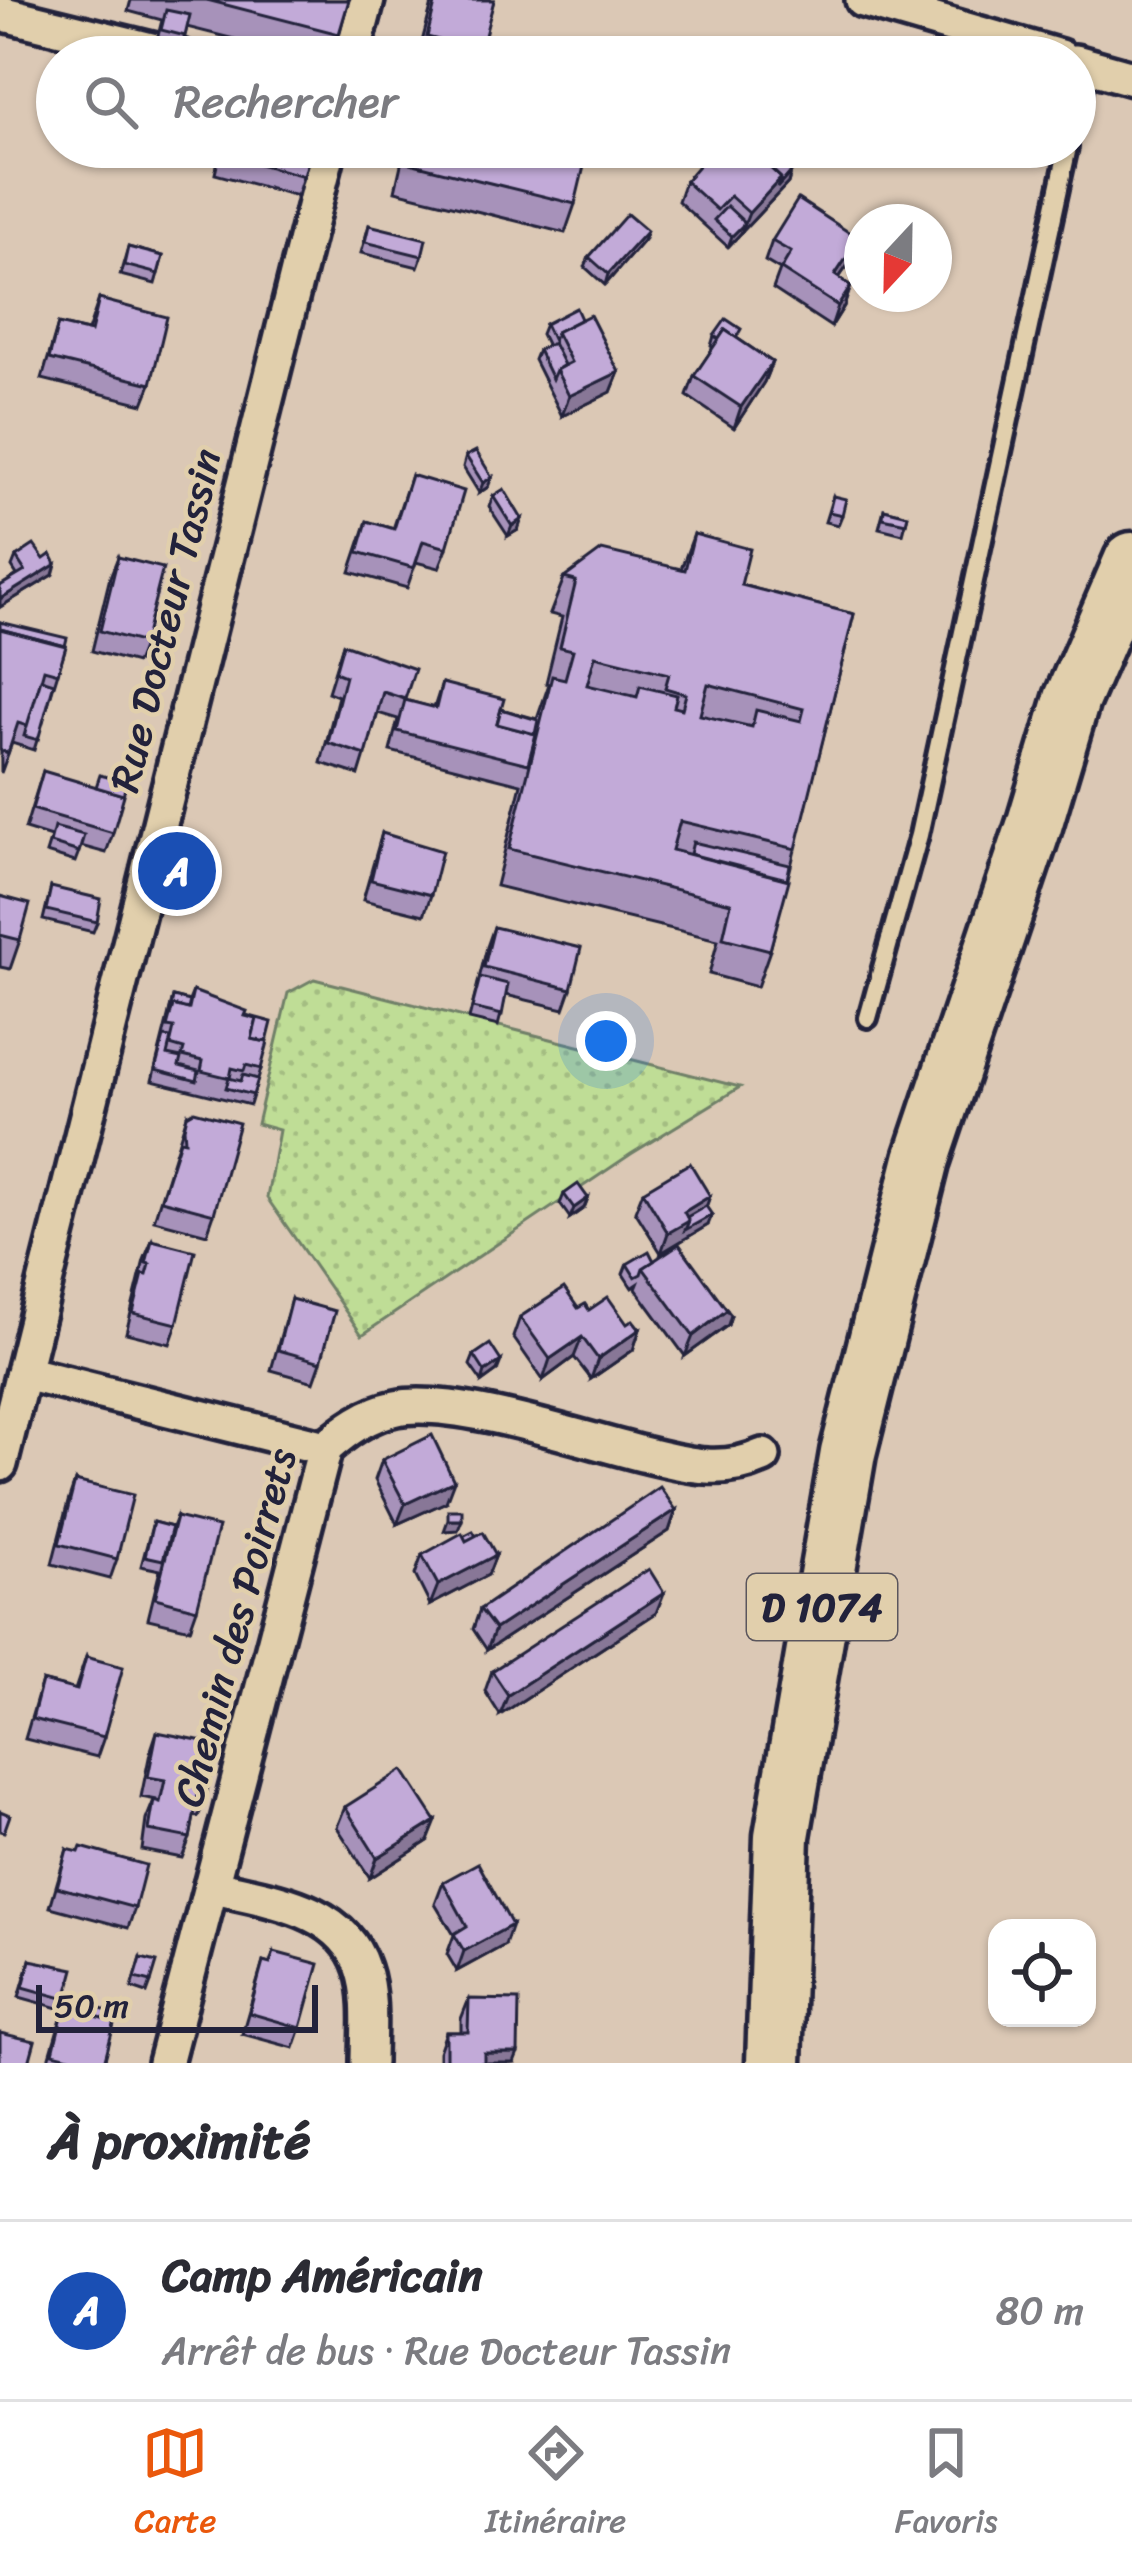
<!DOCTYPE html>
<html lang="fr">
<meta charset="utf-8">
<style>
:root{--surface:#fff;--page:#f2f2f3;--text:#2b2b33;--muted:#7c7c81;--line:#e1e1e2;--accent:#ea580c}
body{margin:0;font-family:Sriracha,sans-serif;background:var(--page);color:var(--text)}
.controls{position:absolute;right:36px;bottom:36px;display:grid;overflow:hidden;border-radius:24px;box-shadow:0 3px 9px #0004}
.controls button{width:108px;height:108px;display:grid;place-items:center;padding:0;border:0;border-bottom:3px solid var(--line);background:var(--surface);color:var(--text);font:60px sans-serif}
.compass{position:absolute;left:844px;top:204px;width:108px;height:108px;border-radius:50%;background:var(--surface);box-shadow:0 3px 9px #0004;rotate:202deg}
.scale{position:absolute;left:36px;bottom:30px;width:282px;box-sizing:border-box;padding-left:12px;border:6px solid #22223b;border-top:0;font-size:33px;line-height:42px;white-space:nowrap;color:#22223b;-webkit-text-stroke:9px #e1cfac;paint-order:stroke}
.you{position:absolute;left:606px;top:1041px;width:42px;height:42px;margin:-30px;border:9px solid #fff;border-radius:50%;background:#1a73e8;box-shadow:0 0 0 18px #1a73e833}
.badge{display:grid;place-items:center;width:78px;height:78px;border-radius:50%;background:var(--accent);color:#fff;font-size:39px;font-weight:700}
.pin{position:absolute;translate:-50% -50%;border:6px solid #fff;box-shadow:0 3px 12px #0006}
.list{margin:0;padding:0;list-style:none}
h2{display:flex;justify-content:space-between;align-items:center;height:156px;margin:0;padding:0 48px;font-size:51px}
h2 small{font-size:39px;font-weight:400;color:var(--muted)}
.list li{display:grid;grid-template-columns:78px 1fr auto;gap:36px;align-items:center;box-sizing:border-box;height:180px;padding:0 48px;border-top:3px solid var(--line)}
.list b{display:block;font-size:45px;white-space:nowrap}
.list p{margin:0;font-size:39px;white-space:nowrap;color:var(--muted)}
.list em{font-size:39px;font-style:normal;color:var(--muted)}
.icon{flex:none;width:66px;height:66px;fill:none;stroke:currentColor;stroke-width:2;stroke-linecap:round;stroke-linejoin:round}
.map{position:relative;flex:none;width:1132px;height:2063px;overflow:hidden}
.search{position:absolute;background:var(--surface);box-shadow:0 3px 9px #0004;left:36px;right:36px;top:36px;height:132px;display:flex;align-items:center;gap:30px;box-sizing:border-box;padding:0 42px;border-radius:66px;color:var(--muted);font-size:45px}
.sheet{height:336px;background:var(--surface)}
nav{display:flex;justify-content:space-around;align-items:center;box-sizing:border-box;height:168px;border-top:3px solid var(--line);background:var(--surface);font-size:33px;color:var(--muted)}
nav a{display:grid;justify-items:center;gap:6px}
nav .on{color:var(--accent)}
.map>svg:first-child{display:block}
.grass{fill:url(#grass-dots);stroke:#708068;stroke-width:3}
.lines{fill:none;stroke-linecap:round;stroke-linejoin:round}
.lane-casing{stroke:#22223b;stroke-width:26}
.street-casing{stroke:#22223b;stroke-width:42}
.primary-casing{stroke:#22223b;stroke-width:63}
.lane{stroke:#e1cfac;stroke-width:16}
.street{stroke:#e1cfac;stroke-width:33}
.primary{stroke:#e1cfac;stroke-width:54}
.wall{fill:#a792ba;stroke:#22223b;stroke-width:3}
.shaded-wall{fill:#887797;stroke:#22223b;stroke-width:3}
.building{fill:#c2aad8;stroke:#22223b;stroke-width:3;fill-rule:evenodd}
.labels{text-anchor:middle;stroke-width:9;stroke-linejoin:round;paint-order:stroke}
.shield{fill:#e1cfac;stroke:#5b565d;stroke-width:3}
.shield-label{font-size:39px;font-weight:bold;fill:#22223b}
.street-label{font-size:42px;fill:#22223b;stroke:#e1cfac}
</style>
<div class="map">
<svg width="1132" height="2063" viewBox="0 0 1132 2063">
<defs>
<pattern id="grass-dots" width="8" height="8" patternUnits="userSpaceOnUse" patternTransform="scale(3)"><rect width="8" height="8" fill="#bfdd96"/><path d="M2 2h.1M6 6h.1" fill="none" stroke="#a4bd82" stroke-width="1.8" stroke-linecap="round"/></pattern>
</defs>
<rect width="100%" height="100%" fill="#dbc8b5"/>
<filter id="ink" filterUnits="userSpaceOnUse"><feTurbulence type="fractalNoise" baseFrequency=".00833" numOctaves="2"/><feDisplacementMap in="SourceGraphic" scale="24" xChannelSelector="R" yChannelSelector="G"/><feConvolveMatrix kernelMatrix="1 2 1 2 8 2 1 2 1" color-interpolation-filters="sRGB"/></filter>
<g filter="url(#ink)">
<polygon class="grass" points="314,979 740,1087 631,1154 362,1335 267,1198 279,1130 257,1124 288,993"/>
<g class="lines">
<g class="lane-casing">
<g id="lane">
<polyline points="1075,118 1089,66"/>
<polyline points="868,1018 919,835 1068,147"/>
</g>
</g>
<g class="street-casing">
<g id="street">
<polyline points="863,0 1060,57"/>
<polyline points="0,13 180,57"/>
<polyline points="352,57 367,0"/>
<polyline points="1075,62 1132,78"/>
<polyline points="24,1373 325,1448"/>
<polyline points="0,1464 329,147"/>
<path d="M211,1886C266,1900 342,1906 362,1968C372,1997 368,2033 368,2063"/>
<path d="M165,2063L325,1448C346,1430 367,1414 396,1408C455,1396 583,1440 647,1455C688,1465 723,1474 763,1456"/>
</g>
</g>
<g class="primary-casing">
<polyline id="primary" points="774,2063 782,1836 848,1453 922,1159 1034,826 1072,699 1132,560"/>
</g>
<use href="#lane" class="lane"/>
<use href="#street" class="street"/>
<use href="#primary" class="primary"/>
</g>
<g class="wall">
<polygon points="131,0 349,0 331,57 306,57 187,27 182,46 157,40 162,20 128,11"/>
<polygon points="433,0 494,0 478,57 418,57"/>
<polygon points="221,147 312,147 297,196 215,174"/>
<polygon points="405,147 528,147 575,204 565,233 395,191"/>
<polygon points="758,162 791,172 788,183 728,247 678,201 685,181"/>
<polygon points="369,225 422,256 418,267 361,253"/>
<polygon points="643,241 605,285 585,267 589,257"/>
<polygon points="772,241 852,259 839,278 851,286 844,306 831,327 773,289 780,270 765,261"/>
<polygon points="128,247 163,256 155,284 120,275"/>
<polygon points="99,299 151,384 143,404 42,379 58,324 88,331"/>
<polygon points="581,319 619,372 611,392 562,416 534,360 538,350 547,346 541,334 545,324"/>
<polygon points="714,336 738,339 772,362 764,382 734,428 687,396 694,376 713,348 711,346"/>
<polygon points="466,456 488,487 479,493 463,467"/>
<polygon points="411,475 447,548 439,568 416,562 407,588 350,572 367,521 393,529"/>
<polygon points="493,496 518,530 508,536 489,507"/>
<polygon points="833,496 842,515 838,525 825,522"/>
<polygon points="884,509 908,515 903,534 879,528"/>
<polygon points="694,534 741,585 854,614 770,950 757,987 709,974 718,940 496,886 521,784 390,751 398,719 378,713 359,775 321,763 338,696 328,692 343,644 405,700 434,708 442,683 501,709 537,719 549,684 546,683 562,617 550,614 564,578 681,569"/>
<polygon points="16,557 53,575 0,607 0,586 17,575 12,567"/>
<polygon points="118,557 144,643 136,663 92,651 110,577"/>
<polygon points="0,622 66,646 34,750 12,743 1,773"/>
<polygon points="43,771 113,833 106,853 81,846 75,862 46,853 51,837 25,829"/>
<polygon points="382,833 431,895 424,915 363,900"/>
<polygon points="51,887 97,922 93,932 43,920"/>
<polygon points="0,896 20,940 10,969 0,967"/>
<polygon points="494,927 571,989 564,1009 506,995 498,1026 469,1019 487,947"/>
<polygon points="193,991 246,1015 261,1069 250,1105 152,1081 173,997 189,1001"/>
<polygon points="187,1115 214,1214 207,1234 154,1220"/>
<polygon points="643,1191 710,1196 706,1206 708,1225 661,1253 635,1211"/>
<polygon points="564,1194 588,1198 584,1208 570,1218 560,1204"/>
<polygon points="152,1240 177,1324 170,1344 126,1333 144,1260"/>
<polygon points="654,1261 731,1315 728,1325 685,1356 636,1289 638,1284 632,1288 623,1274 627,1264"/>
<polygon points="291,1299 321,1362 314,1382 271,1370"/>
<polygon points="578,1308 640,1329 633,1350 591,1379 574,1357 543,1380 513,1337 520,1317"/>
<polygon points="474,1355 497,1371 482,1382 470,1365"/>
<polygon points="382,1460 446,1502 397,1524 375,1480"/>
<polygon points="75,1481 117,1559 110,1579 52,1564 68,1502"/>
<polygon points="676,1510 669,1531 487,1650 473,1629 480,1609"/>
<polygon points="176,1517 197,1609 190,1629 148,1619 160,1570 141,1566 153,1522 172,1527"/>
<polygon points="463,1536 476,1536 496,1555 488,1575 430,1605 415,1575 422,1555"/>
<polygon points="656,1613 500,1715 485,1691 492,1671"/>
<polygon points="86,1657 104,1737 97,1757 25,1739 42,1681 75,1690"/>
<polygon points="157,1732 206,1748 206,1797 198,1817 194,1816 190,1838 182,1858 142,1850 146,1820 154,1800 157,1800 141,1797 150,1753"/>
<polygon points="345,1807 428,1841 370,1878 337,1827"/>
<polygon points="67,1849 135,1908 128,1928 50,1907"/>
<polygon points="443,1882 505,1945 457,1971 447,1954 454,1935 435,1903"/>
<polygon points="274,1952 301,2028 294,2048 242,2034 263,1962 269,1964"/>
<polygon points="141,1958 151,1982 147,1993 132,1988"/>
<polygon points="30,1960 66,1999 62,2009 19,1997"/>
<polygon points="469,1999 514,2063 439,2063 439,2052 446,2032 461,2032 461,2019"/>
<polygon points="64,2008 104,2063 48,2063"/>
</g>
<g class="shaded-wall">
<polygon points="791,172 788,183 741,233 749,213 781,178"/>
<polygon points="745,223 741,233 728,247 732,236"/>
<polygon points="647,231 643,241 605,285 608,274"/>
<polygon points="859,239 852,259 827,295 835,275"/>
<polygon points="851,286 844,306 831,327 838,306"/>
<polygon points="772,362 764,382 734,428 741,407"/>
<polygon points="619,372 611,392 562,416 569,396"/>
<polygon points="492,477 488,487 479,493 483,483"/>
<polygon points="522,519 518,530 508,536 512,526"/>
<polygon points="56,564 53,575 0,607 0,599"/>
<polygon points="710,1196 703,1216 712,1215 708,1225 661,1253 668,1233 684,1212"/>
<polygon points="588,1198 584,1208 570,1218 574,1208"/>
<polygon points="727,1310 731,1315 728,1325 685,1356 693,1336"/>
<polygon points="640,1329 633,1350 591,1379 598,1359"/>
<polygon points="582,1337 574,1357 543,1380 550,1359"/>
<polygon points="501,1361 497,1371 482,1382 485,1372"/>
<polygon points="454,1481 446,1502 397,1524 405,1504"/>
<polygon points="676,1510 669,1531 487,1650 495,1629"/>
<polygon points="448,1520 462,1520 458,1530 444,1531"/>
<polygon points="496,1555 488,1575 430,1605 438,1585"/>
<polygon points="664,1593 656,1613 500,1715 508,1695"/>
<polygon points="436,1821 428,1841 370,1878 377,1858"/>
<polygon points="512,1925 505,1945 457,1971 464,1951"/>
<polygon points="484,2053 518,2053 514,2063 481,2063"/>
</g>
<g class="building">
<polygon points="207,0 349,0 339,34"/>
<polygon points="436,0 494,0 481,51 427,37"/>
<polygon points="166,10 190,15 185,36 161,30"/>
<polygon points="318,49 332,52 331,57 316,57"/>
<polygon points="224,147 312,147 304,176 222,154"/>
<polygon points="409,147 528,147 585,162 575,204 405,162"/>
<polygon points="714,147 744,147 758,162 761,159 781,178 749,213 730,196 717,210 685,181"/>
<polygon points="773,155 791,172 777,188 781,178 766,164"/>
<polygon points="798,199 859,239 835,275 851,286 838,306 781,269 791,252 772,241"/>
<polygon points="727,206 745,223 732,236 714,220"/>
<polygon points="627,214 647,231 608,274 589,257"/>
<polygon points="369,225 426,239 422,256 365,242"/>
<polygon points="128,247 163,256 158,274 124,265"/>
<polygon points="99,299 167,317 151,384 49,359 58,324 91,332"/>
<polygon points="576,308 581,319 556,332 553,341 545,324"/>
<polygon points="590,315 619,372 569,396 556,370 571,362 556,332"/>
<polygon points="726,319 741,329 736,338 725,330 719,339 714,336"/>
<polygon points="725,330 772,362 741,407 694,376"/>
<polygon points="553,343 564,365 556,370 552,379 538,350"/>
<polygon points="476,451 492,477 483,483 466,456"/>
<polygon points="411,475 464,491 447,548 423,541 414,568 358,552 367,521 394,529"/>
<polygon points="504,489 522,519 512,526 493,496"/>
<polygon points="833,496 846,499 842,515 829,512"/>
<polygon points="884,509 908,515 906,523 883,518"/>
<path d="M694,534L750,549L741,585L854,614L796,849L680,821L672,850L789,880L770,950L723,938L731,903L509,849L552,676L565,679L573,650L560,647L576,581L564,578L602,550L685,570ZM595,656L669,674L665,688L686,694L682,709L674,707L677,695L640,686L637,697L587,685ZM708,684L804,709L801,721L756,710L752,727L700,715Z"/>
<polygon points="34,545 44,559 51,554 56,564 0,599 0,586 25,571 16,557"/>
<polygon points="118,557 163,568 144,643 100,631"/>
<polygon points="0,622 67,638 65,646 0,629"/>
<polygon points="0,629 66,646 58,673 44,669 28,726 18,723 8,753 0,750"/>
<polygon points="343,644 415,669 405,699 383,692 366,755 328,743 345,676 335,672"/>
<polygon points="41,679 54,683 38,740 24,736"/>
<polygon points="442,683 504,699 497,724 536,734 528,764 397,731 405,700 436,708"/>
<polygon points="501,709 538,720 535,734 497,724"/>
<polygon points="43,771 124,795 113,833 32,809"/>
<polygon points="100,775 127,782 123,795 96,787"/>
<polygon points="54,827 84,835 79,852 50,843"/>
<polygon points="382,833 442,851 431,895 371,880"/>
<polygon points="693,842 790,865 787,879 690,854"/>
<polygon points="51,887 101,899 97,922 46,910"/>
<polygon points="0,896 30,904 20,940 0,935"/>
<polygon points="494,927 581,948 571,989 484,967"/>
<polygon points="480,977 508,984 502,1015 472,1008"/>
<polygon points="193,991 247,1011 245,1016 257,1019 252,1039 268,1042 261,1069 246,1065 244,1071 232,1068 230,1078 201,1071 203,1061 182,1056 184,1049 170,1045 174,1028 167,1027 173,1005 189,1009"/>
<polygon points="173,997 190,1001 188,1009 173,1005 169,1014"/>
<polygon points="246,1015 272,1022 267,1042 252,1039 257,1019"/>
<polygon points="164,1037 171,1038 167,1055 181,1058 179,1066 199,1071 197,1081 155,1070"/>
<polygon points="243,1075 258,1079 253,1095 226,1088 229,1078 241,1081"/>
<polygon points="194,1111 239,1123 214,1214 161,1200 180,1140 185,1141 184,1128 187,1115"/>
<polygon points="690,1163 710,1196 684,1212 689,1221 668,1233 643,1191"/>
<polygon points="578,1184 588,1198 574,1208 564,1194"/>
<polygon points="706,1206 712,1215 685,1230 689,1221 687,1217"/>
<polygon points="152,1240 195,1251 177,1324 133,1313 143,1274 147,1275 150,1264 146,1263"/>
<polygon points="679,1244 727,1310 693,1336 643,1268"/>
<polygon points="649,1251 654,1261 643,1268 641,1274 635,1277 627,1264"/>
<polygon points="564,1288 578,1308 585,1304 589,1310 608,1297 627,1324 633,1320 640,1329 598,1359 582,1337 550,1359 520,1317"/>
<polygon points="291,1299 335,1311 321,1362 278,1350"/>
<polygon points="490,1344 501,1361 485,1372 474,1355"/>
<polygon points="432,1435 454,1481 405,1504 382,1460"/>
<polygon points="75,1481 133,1495 117,1559 59,1544"/>
<polygon points="660,1487 676,1510 495,1629 480,1609"/>
<rect x="448" y="1510" width="14" height="10"/>
<polygon points="176,1517 218,1527 197,1609 155,1598"/>
<polygon points="153,1522 172,1527 163,1560 145,1556"/>
<polygon points="473,1531 476,1536 466,1541 463,1536"/>
<polygon points="483,1532 496,1555 438,1585 422,1555 462,1533 466,1541"/>
<polygon points="649,1569 664,1593 508,1695 492,1671"/>
<polygon points="86,1657 123,1667 104,1737 32,1719 42,1681 77,1690"/>
<polygon points="157,1732 208,1742 206,1748 215,1750 206,1797 198,1795 190,1838 149,1830 154,1800 160,1802 165,1780 148,1777"/>
<polygon points="403,1770 436,1821 377,1858 345,1807"/>
<polygon points="0,1811 10,1815 4,1832 0,1831"/>
<polygon points="81,1847 146,1865 135,1908 57,1887 67,1849 79,1852"/>
<polygon points="478,1863 512,1925 464,1951 454,1934 467,1926 443,1882"/>
<polygon points="274,1952 319,1964 301,2028 249,2013 263,1962 270,1964"/>
<polygon points="141,1958 157,1962 151,1982 135,1978"/>
<polygon points="30,1960 74,1969 66,1999 23,1987"/>
<polygon points="469,1999 519,2000 518,2053 484,2053 484,2063 446,2063 446,2032 468,2032"/>
<polygon points="81,2004 116,2013 113,2021 79,2012"/>
<polygon points="64,2008 115,2021 104,2063 93,2063 53,2053"/>
<polygon points="0,2033 35,2041 29,2063 0,2063"/>
</g>
</g>
<g class="labels">
<rect class="shield" x="747" y="1574" width="150" height="66" rx="9"/>
<g class="shield-label">
<text x="822" y="1621">D 1074</text>
</g>
<g class="street-label">
<text transform="translate(165 620) rotate(-76)" y="15">Rue Docteur Tassin</text>
<text transform="translate(234 1627) rotate(-75)" y="15">Chemin des Poirrets</text>
</g>
</g>
</svg>
<div class="controls">
<button><svg class="icon" aria-label="locate" viewBox="0 0 24 24"><circle cx="12" cy="12" r="6"/><path d="M12 2v4M12 18v4M2 12h4M18 12h4"/></svg></button>
</div>
<svg class="compass" viewBox="-18 -18 36 36"><path d="M0-13l5 13h-10z" fill="#e53935"/><path d="M0 13l5-13h-10z" fill="#7c7c81"/></svg>
<div class="scale">50 m</div>
<div class="you"></div>
<div class="pin badge" style="left:177px;top:871px;background:#1a4fb4">A</div>
<div class="search"><svg class="icon" aria-label="search" viewBox="0 0 24 24"><circle cx="10" cy="10" r="6"/><path d="M15 15l6 6"/></svg>Rechercher</div>
</div>
<section class="sheet">
<h2>À proximité<small></small></h2>
<ul class="list">
<li><span class="badge" style="background:#1a4fb4">A</span><div><b>Camp Américain</b><p>Arrêt de bus · Rue Docteur Tassin</p></div><em>80 m</em></li>
</ul>
</section>
<nav>
<a class="on"><svg class="icon" aria-label="map" viewBox="0 0 24 24"><path d="M3 6l6-2 6 2 6-2v14l-6 2-6-2-6 2zM9 4v14M15 6v14"/></svg>Carte</a>
<a><svg class="icon" aria-label="directions" viewBox="0 0 24 24"><path d="M12 3l9 9-9 9-9-9zM9 14v-3h6M13 9l2 2-2 2"/></svg>Itinéraire</a>
<a><svg class="icon" aria-label="saved" viewBox="0 0 24 24"><path d="M7 4h10v16l-5-4-5 4z"/></svg>Favoris</a>
</nav>
